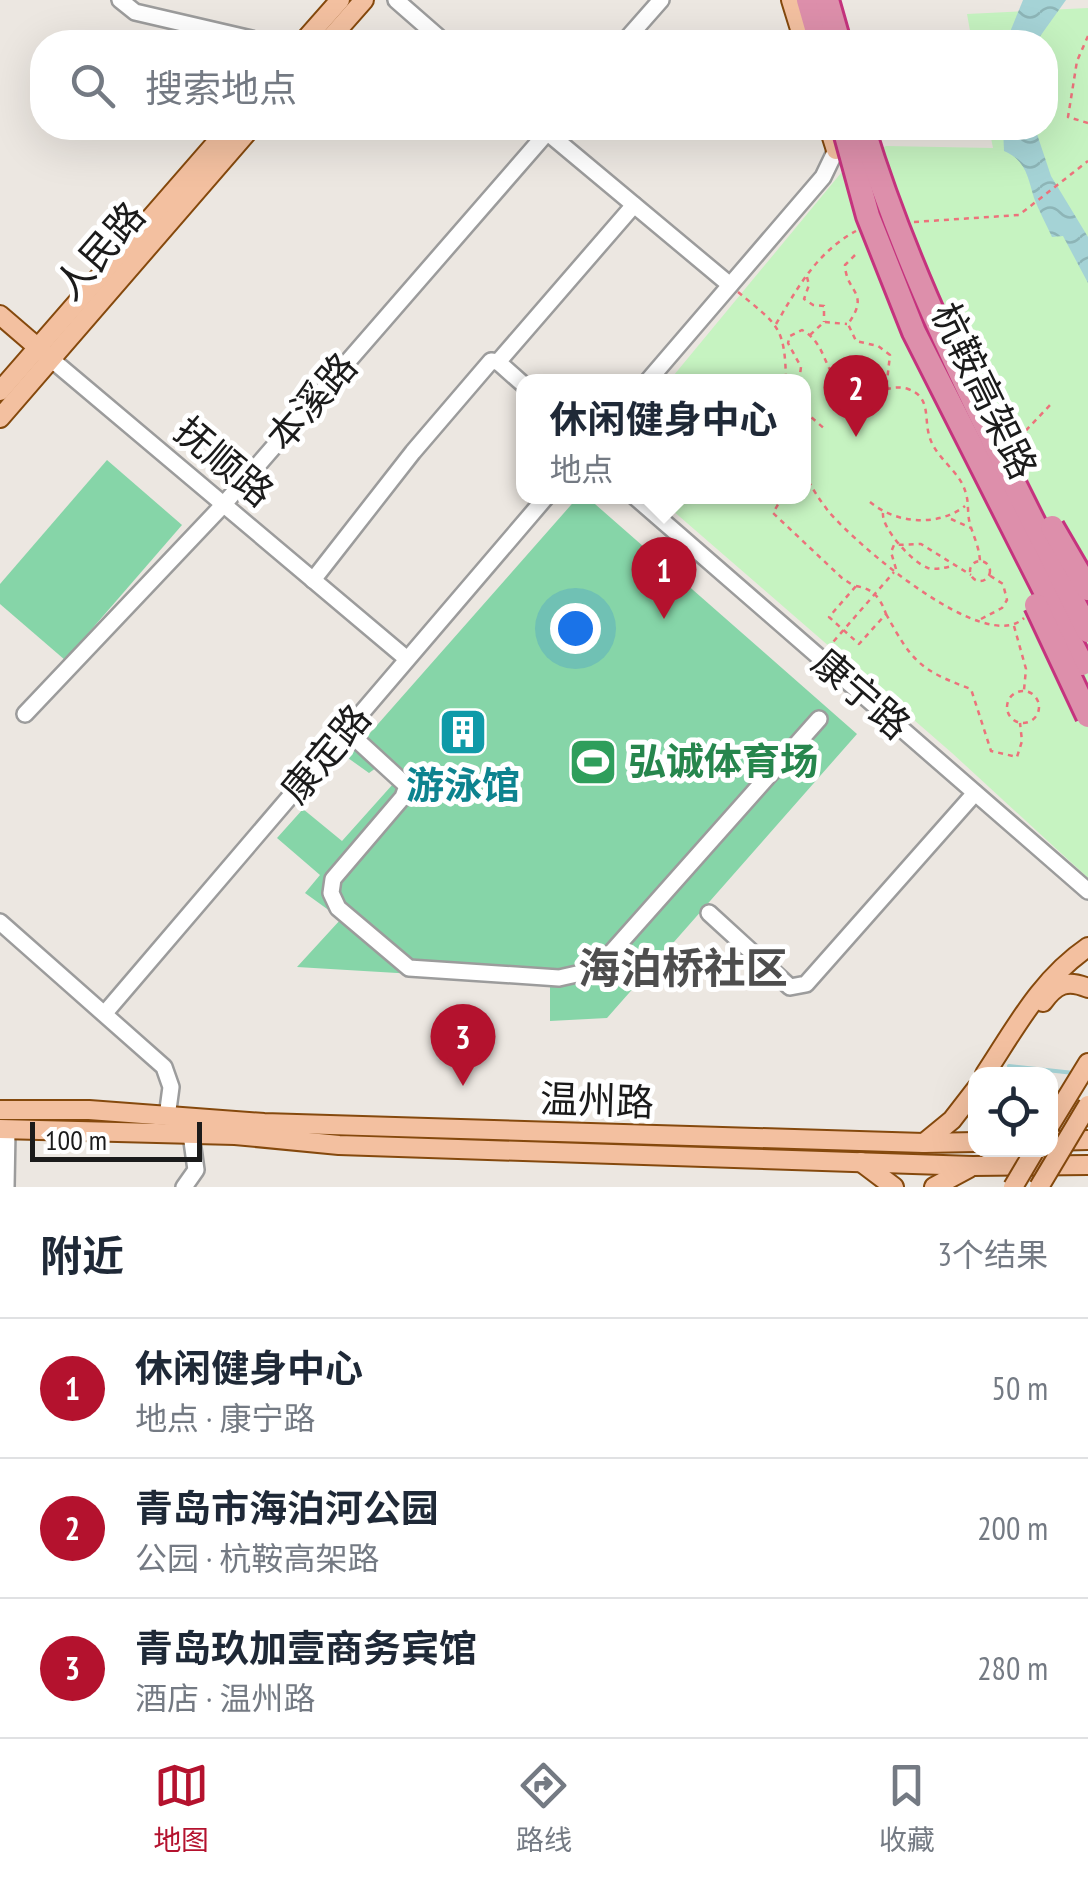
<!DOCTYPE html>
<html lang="zh">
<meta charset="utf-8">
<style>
:root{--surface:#fff;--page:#f6f6f7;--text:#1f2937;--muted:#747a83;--line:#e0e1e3;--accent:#b4122e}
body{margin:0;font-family:"PT Sans Narrow","Noto Sans SC",sans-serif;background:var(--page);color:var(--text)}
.controls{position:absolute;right:30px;bottom:30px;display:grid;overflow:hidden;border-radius:20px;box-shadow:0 10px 40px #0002}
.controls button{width:90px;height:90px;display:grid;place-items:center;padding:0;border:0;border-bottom:2px solid var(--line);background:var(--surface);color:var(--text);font:50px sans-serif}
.scale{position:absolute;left:30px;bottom:25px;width:172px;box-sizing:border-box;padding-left:10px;border:5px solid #1b1b1b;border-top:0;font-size:28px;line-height:35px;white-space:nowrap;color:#1b1b1b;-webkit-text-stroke:8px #fff;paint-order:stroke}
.you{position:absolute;left:575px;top:628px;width:35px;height:35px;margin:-25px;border:8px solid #fff;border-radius:50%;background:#1a73e8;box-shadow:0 0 0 15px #1a73e833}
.badge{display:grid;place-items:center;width:65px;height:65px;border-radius:50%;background:var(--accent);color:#fff;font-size:32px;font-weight:700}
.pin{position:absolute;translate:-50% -82px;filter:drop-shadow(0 2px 5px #0008)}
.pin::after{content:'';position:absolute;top:52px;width:35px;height:30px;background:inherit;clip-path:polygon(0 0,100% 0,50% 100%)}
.popup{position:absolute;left:516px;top:374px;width:295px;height:130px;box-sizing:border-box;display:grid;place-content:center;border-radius:20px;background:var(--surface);filter:drop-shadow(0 2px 8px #0005);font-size:32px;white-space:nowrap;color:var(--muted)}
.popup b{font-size:38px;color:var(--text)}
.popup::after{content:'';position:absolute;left:50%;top:100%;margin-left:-20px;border:20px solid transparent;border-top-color:var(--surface)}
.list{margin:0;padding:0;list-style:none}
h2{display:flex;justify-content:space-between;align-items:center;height:130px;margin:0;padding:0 40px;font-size:42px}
h2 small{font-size:32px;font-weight:400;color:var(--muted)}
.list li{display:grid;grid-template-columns:65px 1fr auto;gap:30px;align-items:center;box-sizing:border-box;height:140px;padding:0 40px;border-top:2px solid var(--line)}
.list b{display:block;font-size:38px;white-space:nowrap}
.list p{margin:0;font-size:32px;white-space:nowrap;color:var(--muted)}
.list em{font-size:32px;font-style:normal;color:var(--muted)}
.icon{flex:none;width:55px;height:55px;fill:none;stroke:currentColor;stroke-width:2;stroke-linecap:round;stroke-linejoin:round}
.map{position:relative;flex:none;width:1088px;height:1187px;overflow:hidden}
.search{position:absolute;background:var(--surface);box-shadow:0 10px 40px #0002;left:30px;right:30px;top:30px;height:110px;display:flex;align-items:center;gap:25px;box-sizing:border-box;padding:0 35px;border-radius:40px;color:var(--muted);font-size:38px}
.sheet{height:550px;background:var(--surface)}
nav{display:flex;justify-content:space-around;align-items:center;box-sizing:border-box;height:140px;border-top:2px solid var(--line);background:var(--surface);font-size:28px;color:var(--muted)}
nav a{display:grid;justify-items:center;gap:5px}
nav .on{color:var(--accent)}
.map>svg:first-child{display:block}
.park{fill:#c6f3c1}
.pitch{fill:#86d5a8}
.water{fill:url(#water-waves)}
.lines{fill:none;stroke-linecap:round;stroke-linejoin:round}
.stream{stroke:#a5d3d6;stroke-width:4}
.minor-casing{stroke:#9c9c9c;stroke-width:20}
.major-casing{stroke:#85490d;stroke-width:22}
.highway-casing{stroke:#c5337e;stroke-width:28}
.path{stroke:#ec727b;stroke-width:2.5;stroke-dasharray:5 5;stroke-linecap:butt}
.minor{stroke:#fff;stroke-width:15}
.major{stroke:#f3c0a0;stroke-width:18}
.highway{stroke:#dd8fab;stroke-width:22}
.major-bridge-casing{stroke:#85490d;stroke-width:22;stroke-linecap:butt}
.highway-bridge-casing{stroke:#c5337e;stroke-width:28;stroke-linecap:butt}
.major-bridge{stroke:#f3c0a0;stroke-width:18}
.highway-bridge{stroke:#dd8fab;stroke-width:22}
.labels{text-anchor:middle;stroke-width:10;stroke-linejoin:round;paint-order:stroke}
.street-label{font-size:38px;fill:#1b1b1b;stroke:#fff}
.leisure-label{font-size:38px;font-weight:bold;fill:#27864d;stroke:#fff;text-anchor:start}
.culture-label{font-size:38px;font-weight:bold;fill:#0d838f;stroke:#fff}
.quarter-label{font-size:42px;font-weight:bold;fill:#4e4e4e;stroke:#fff}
</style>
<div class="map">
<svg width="1088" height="1187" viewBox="0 0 1088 1187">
<defs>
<pattern id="water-waves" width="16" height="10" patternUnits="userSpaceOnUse" patternTransform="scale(2.5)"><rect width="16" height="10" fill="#a5d3d6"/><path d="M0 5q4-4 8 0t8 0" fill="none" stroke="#8db5b7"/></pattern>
</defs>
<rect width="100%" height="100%" fill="#ece7e1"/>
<polygon class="park" points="1088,8 1088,878 952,753 657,497 804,496 804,382 669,381 841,173 886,146 993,148 989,128 1046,128 1046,42 972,42 967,14"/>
<g class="pitch">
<polygon points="107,460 182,525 65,660 0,604 0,584"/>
<polygon points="578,497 587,497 857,734 607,1018 550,1021 550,982 297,967 341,919 305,893 320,875 277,838 303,809 342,841 393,784 376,768 369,773 348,758"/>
</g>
<g class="water">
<polygon points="1023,0 1066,0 1036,42 1006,42"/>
<path d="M1003,128H1035L1051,176L1088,237V283L1063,236L1052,237C1046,224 1039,211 1034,198C1028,178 1026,160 1004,151Z"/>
</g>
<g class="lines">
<polyline class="stream" points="1009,1066 1074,1073"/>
<g class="minor-casing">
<g id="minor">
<polyline points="120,0 135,12 264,42"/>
<polyline points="396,0 444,42"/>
<polyline points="624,42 661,0"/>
<polyline points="542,128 730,285"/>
<polyline points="51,359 407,659"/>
<polyline points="647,382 823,177 836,150"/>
<polyline points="524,385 498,362 634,205"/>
<polyline points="634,496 1088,891"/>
<polyline points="313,580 413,452 491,361 498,362"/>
<polyline points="25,714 224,504 551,128"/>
<polyline points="346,730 407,786 403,797 333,879 331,893 338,908 409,968 559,978 590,971 603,962 819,719"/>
<polyline points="709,913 790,987 806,984 975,793"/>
<polyline points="0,922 164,1067 171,1087 167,1117"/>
<polyline points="105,1013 547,496"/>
<polyline points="6,1187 7,1130"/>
<polyline points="184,1187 196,1170 191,1134"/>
</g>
</g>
<g class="major-casing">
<g id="major">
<polyline points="791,0 804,42"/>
<polyline points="303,42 340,0"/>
<polyline points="327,42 364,0"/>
<polyline points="829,128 836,150"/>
<polyline points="0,315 43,352"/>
<polyline points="0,391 229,128"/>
<polyline points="0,418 251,128"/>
<path d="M1043,1002C1056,984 1067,979 1088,988"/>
<path d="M985,1074C1016,1027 1041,979 1088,947"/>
<polyline points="0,1110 89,1110 264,1123 924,1143 976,1142"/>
<polyline points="1050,1125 1088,1063"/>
<polyline points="0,1129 235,1135 339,1145 973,1166 1088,1165"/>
<polyline points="1050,1141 1088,1140"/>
<polyline points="924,1143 952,1120 976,1089"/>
<polyline points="861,1162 894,1187"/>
<polyline points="934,1187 969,1168"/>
</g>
</g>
<g class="highway-casing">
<g id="highway">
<polyline points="808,0 820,42"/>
<polyline points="827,0 839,42"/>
</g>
</g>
<g class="path">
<polyline points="1088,36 1077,61 1068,117 1088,123"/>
<polyline points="914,222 1019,215 1088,161"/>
<path d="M855,255L845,265C846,293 871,292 848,324L856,341L878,346L890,355L886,390"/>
<polyline points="807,277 809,285 804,299 813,305 824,306 824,322"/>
<path d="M738,292C779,326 785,327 786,382"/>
<path d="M776,324C798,287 817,252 856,231"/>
<polyline points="810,335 824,322 847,324"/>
<path d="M799,382L801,367L788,343L790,336L802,330C826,343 823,369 842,386C867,408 884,381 908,389C931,397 924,417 929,435C935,459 961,471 966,494C969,503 967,514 970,524C974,538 979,546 980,561"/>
<polyline points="804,411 826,430"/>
<polyline points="1012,445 1052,403"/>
<path d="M804,472C811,487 819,499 829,512C856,544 985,656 1024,618"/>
<polyline points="783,496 773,513 842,578 854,586"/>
<path d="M870,502C896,524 938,527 965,506"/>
<path d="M883,513C881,528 913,563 928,568C936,570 943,568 952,566"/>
<polyline points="951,519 971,528"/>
<circle cx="980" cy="571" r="10"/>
<polyline points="896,569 891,552 894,545 921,544 971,575"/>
<path d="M856,586C873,589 880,597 886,614L859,644L829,617Z"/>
<path d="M886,614C912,661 919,670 971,689L991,751L1017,757L1022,741L1020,723"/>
<polyline points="981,619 1002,608 1007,600 1003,584 989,575"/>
<polyline points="1014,626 1026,669 1024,690"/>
<polyline points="827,649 894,572"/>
<circle cx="1023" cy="707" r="16"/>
</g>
<use href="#minor" class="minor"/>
<use href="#major" class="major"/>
<use href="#highway" class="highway"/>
<g class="major-bridge-casing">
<g id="major-bridge">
<polyline points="1013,1187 1035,1150"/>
<polyline points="1039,1187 1088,1105"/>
</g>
</g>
<g class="highway-bridge-casing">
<g id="highway-bridge">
<polyline points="844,128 868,216 914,332 1082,664"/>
<path d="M863,128C917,304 1006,465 1088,631"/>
<polyline points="1052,527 1088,589"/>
<polyline points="1036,605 1088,716"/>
</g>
</g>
<use href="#major-bridge" class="major-bridge"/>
<use href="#highway-bridge" class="highway-bridge"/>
</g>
<defs>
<g id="building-square" transform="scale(2.5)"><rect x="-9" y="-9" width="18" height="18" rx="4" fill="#0f9aa8" stroke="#fff"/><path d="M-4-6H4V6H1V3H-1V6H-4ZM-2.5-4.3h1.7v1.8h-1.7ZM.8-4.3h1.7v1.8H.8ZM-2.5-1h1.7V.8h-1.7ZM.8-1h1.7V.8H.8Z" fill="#fff"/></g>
<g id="stadium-square" transform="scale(2.5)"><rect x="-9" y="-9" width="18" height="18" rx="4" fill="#2e9e5b" stroke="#fff"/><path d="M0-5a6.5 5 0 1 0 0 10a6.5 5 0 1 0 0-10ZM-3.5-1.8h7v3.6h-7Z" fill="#fff"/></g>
</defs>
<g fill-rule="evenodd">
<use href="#building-square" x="463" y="732"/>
<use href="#stadium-square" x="593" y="762"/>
</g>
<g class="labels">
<g class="street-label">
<text transform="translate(100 251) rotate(-49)" y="13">人民路</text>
<text transform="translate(984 391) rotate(64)" y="13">杭鞍高架路</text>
<text transform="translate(312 402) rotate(-49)" y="13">本溪路</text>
<text transform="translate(224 462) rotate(40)" y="13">抚顺路</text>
<text transform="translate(861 694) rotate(41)" y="13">康宁路</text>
<text transform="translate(326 754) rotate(-50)" y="13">康定路</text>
<text transform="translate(597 1101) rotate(2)" y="13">温州路</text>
</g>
<g class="leisure-label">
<text x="628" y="775">弘诚体育场</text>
</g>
<g class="culture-label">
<text x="463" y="799">游泳馆</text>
</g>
<g class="quarter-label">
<text x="683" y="983">海泊桥社区</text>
</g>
</g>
</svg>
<div class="controls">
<button><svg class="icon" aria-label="locate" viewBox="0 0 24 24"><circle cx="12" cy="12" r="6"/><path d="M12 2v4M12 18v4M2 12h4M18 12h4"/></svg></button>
</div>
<div class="scale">100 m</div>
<div class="you"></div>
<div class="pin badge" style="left:664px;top:619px">1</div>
<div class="popup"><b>休闲健身中心</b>地点</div>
<div class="pin badge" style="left:856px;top:437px">2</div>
<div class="pin badge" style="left:463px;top:1086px">3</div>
<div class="search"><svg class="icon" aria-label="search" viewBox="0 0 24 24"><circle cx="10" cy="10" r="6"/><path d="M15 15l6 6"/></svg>搜索地点</div>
</div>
<section class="sheet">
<h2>附近<small>3个结果</small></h2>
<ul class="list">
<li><span class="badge">1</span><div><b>休闲健身中心</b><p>地点 · 康宁路</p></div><em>50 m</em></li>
<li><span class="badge">2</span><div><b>青岛市海泊河公园</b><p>公园 · 杭鞍高架路</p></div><em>200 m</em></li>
<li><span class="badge">3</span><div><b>青岛玖加壹商务宾馆</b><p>酒店 · 温州路</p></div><em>280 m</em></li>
</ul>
</section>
<nav>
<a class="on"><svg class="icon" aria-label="map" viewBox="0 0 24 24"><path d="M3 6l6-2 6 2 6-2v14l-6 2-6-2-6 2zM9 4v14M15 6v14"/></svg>地图</a>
<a><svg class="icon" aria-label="directions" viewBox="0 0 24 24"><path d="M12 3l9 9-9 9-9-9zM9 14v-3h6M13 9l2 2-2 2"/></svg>路线</a>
<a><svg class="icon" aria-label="saved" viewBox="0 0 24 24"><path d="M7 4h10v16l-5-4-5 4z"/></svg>收藏</a>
</nav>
